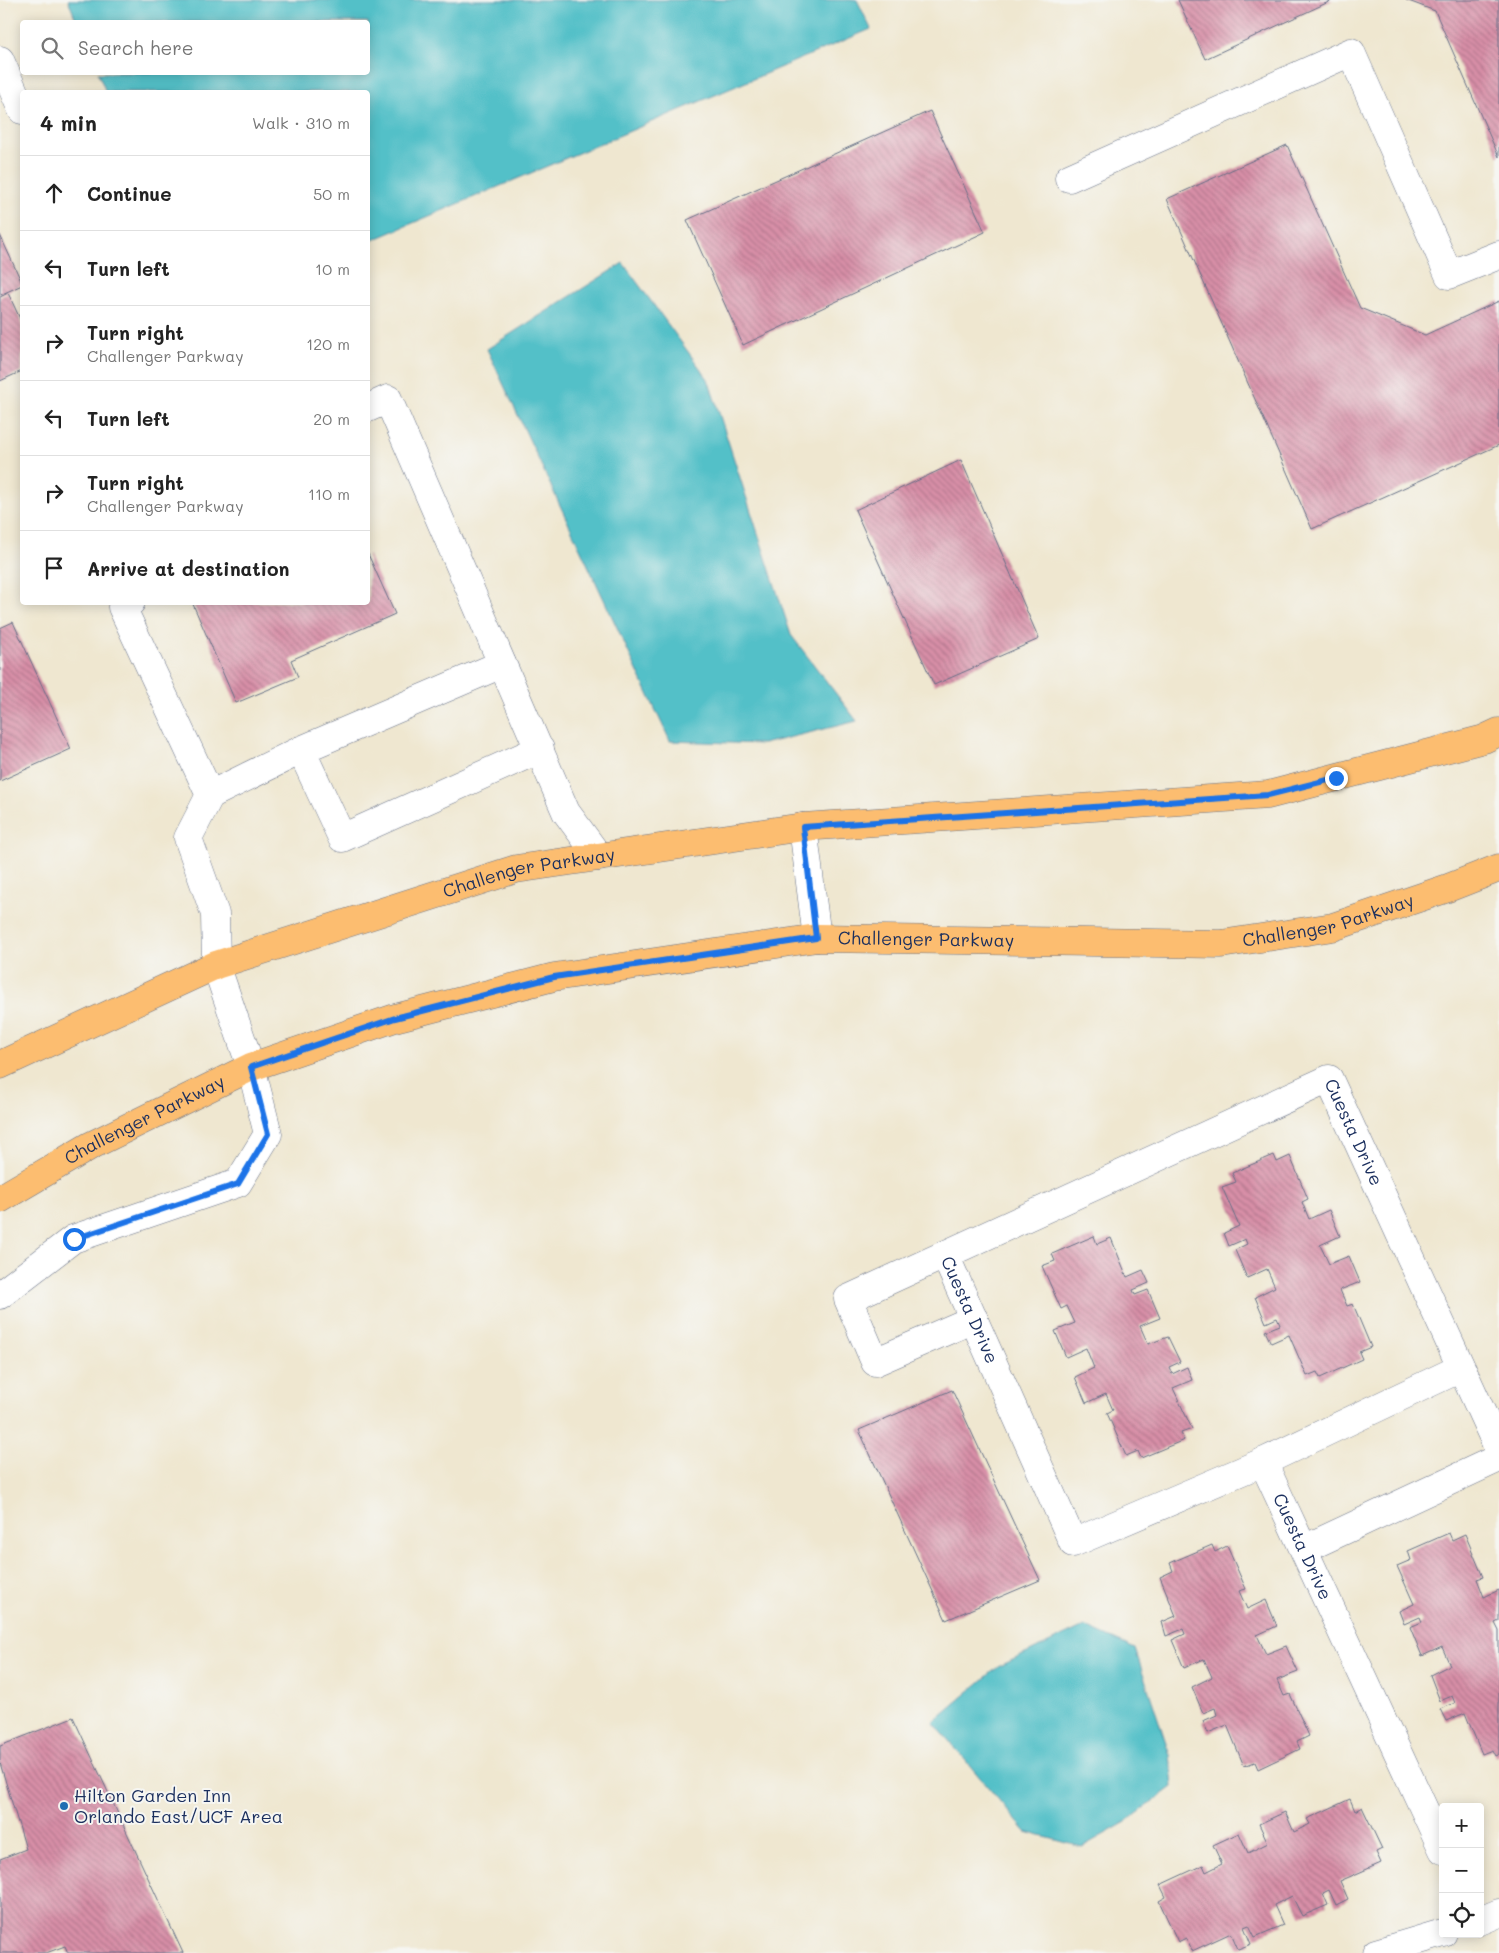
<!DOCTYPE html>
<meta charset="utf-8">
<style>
:root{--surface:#fff;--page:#f2f2f2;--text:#222;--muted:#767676;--line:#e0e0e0}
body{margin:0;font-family:Mali,sans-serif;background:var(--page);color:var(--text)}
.controls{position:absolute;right:15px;bottom:15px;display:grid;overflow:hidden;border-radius:5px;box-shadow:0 2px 12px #0003}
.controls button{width:45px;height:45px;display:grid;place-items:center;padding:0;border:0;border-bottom:1px solid var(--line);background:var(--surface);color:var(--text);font:25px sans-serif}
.stop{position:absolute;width:15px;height:15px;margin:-11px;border:4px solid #1a73e8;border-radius:50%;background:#fff}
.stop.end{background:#1a73e8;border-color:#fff;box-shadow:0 1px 5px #0008}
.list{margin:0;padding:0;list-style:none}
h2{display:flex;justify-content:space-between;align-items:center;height:65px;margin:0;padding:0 20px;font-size:21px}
h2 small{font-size:16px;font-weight:400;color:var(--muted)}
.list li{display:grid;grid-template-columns:32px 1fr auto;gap:15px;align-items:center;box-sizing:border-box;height:75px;padding:0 20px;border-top:1px solid var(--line)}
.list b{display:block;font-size:19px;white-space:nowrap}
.list p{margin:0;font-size:16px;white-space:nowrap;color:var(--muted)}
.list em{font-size:16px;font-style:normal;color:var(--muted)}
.icon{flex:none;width:28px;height:28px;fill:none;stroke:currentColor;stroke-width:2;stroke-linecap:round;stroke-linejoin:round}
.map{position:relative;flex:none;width:1499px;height:1953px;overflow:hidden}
.search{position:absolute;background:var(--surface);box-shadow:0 2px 12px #0003;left:20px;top:20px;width:350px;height:55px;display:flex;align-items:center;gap:12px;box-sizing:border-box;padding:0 18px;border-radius:5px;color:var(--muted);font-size:19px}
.panel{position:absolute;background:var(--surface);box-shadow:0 2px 12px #0003;left:20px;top:90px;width:350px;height:515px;border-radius:5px}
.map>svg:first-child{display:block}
.water{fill:#52c0c8;stroke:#367893}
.building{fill:url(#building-back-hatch)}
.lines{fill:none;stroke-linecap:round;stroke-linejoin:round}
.minor-casing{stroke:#656f86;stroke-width:29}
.major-casing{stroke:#656f86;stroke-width:29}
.minor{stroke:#fff;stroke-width:28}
.major{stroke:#fcbd6f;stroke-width:28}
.route{stroke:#1a73e8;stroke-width:6}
.poi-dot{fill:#1f6fb2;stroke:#f6f6f2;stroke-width:2}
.labels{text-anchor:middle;stroke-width:4;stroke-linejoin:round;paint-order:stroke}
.street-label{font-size:18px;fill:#1b2f5e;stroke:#f6f6f2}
.poi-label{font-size:18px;fill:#1b2f5e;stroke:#f6f6f2;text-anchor:start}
</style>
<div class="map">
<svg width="1499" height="1953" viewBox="0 0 1499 1953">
<defs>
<pattern id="building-back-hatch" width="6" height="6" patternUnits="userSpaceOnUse" patternTransform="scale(1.25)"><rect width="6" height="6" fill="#d88fa7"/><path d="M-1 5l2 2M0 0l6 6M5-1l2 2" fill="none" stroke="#ae758b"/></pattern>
</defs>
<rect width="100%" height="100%" fill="#f6f6f2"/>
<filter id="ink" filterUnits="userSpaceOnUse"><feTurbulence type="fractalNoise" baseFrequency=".02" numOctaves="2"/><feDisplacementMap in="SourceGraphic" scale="10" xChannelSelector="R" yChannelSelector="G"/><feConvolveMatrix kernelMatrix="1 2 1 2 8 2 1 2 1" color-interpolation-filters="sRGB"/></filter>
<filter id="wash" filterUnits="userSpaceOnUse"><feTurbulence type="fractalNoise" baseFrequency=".0096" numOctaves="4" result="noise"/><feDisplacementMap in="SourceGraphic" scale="20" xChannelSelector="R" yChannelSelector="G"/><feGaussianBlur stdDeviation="1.12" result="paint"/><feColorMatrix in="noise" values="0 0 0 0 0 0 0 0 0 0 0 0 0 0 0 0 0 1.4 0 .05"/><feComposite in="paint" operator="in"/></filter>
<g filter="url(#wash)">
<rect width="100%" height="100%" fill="#efe7d0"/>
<g class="water">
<polygon points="68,0 857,0 871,29 368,242 368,92 106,92 98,73 368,72 368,22 77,22"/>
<polygon points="623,263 708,379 791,635 857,721 763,744 670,741 487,349"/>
<polygon points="1084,1626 1135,1649 1170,1755 1173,1787 1126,1822 1082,1847 1026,1832 933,1722 998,1667"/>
</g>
<g id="blocks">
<g class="building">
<polygon points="1178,0 1333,0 1205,59"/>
<polygon points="1406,0 1499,0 1499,157 1435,11"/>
<polygon points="930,111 985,232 743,345 687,220"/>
<polygon points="1287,145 1360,308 1425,335 1499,301 1499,445 1312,529 1167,199"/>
<polygon points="0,235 22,283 22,285 0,295"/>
<polygon points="8,293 22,323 22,371 0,381 0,297"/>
<polygon points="961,460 1039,639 934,685 855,510"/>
<polygon points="368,554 395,614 291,660 298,677 236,703 192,602 368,602"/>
<polygon points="13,622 71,749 0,781 0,628"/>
<polygon points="1274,1155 1277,1162 1290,1156 1308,1199 1302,1202 1309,1219 1329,1210 1340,1236 1320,1245 1329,1264 1349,1256 1360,1282 1340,1290 1347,1306 1353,1304 1371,1347 1359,1352 1362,1359 1320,1378 1317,1372 1307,1376 1289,1335 1271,1343 1265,1331 1280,1325 1277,1318 1266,1323 1255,1297 1275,1287 1267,1269 1247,1278 1235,1250 1247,1244 1245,1239 1229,1246 1224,1233 1239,1226 1222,1187 1236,1182 1232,1173"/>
<polygon points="1094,1236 1097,1244 1111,1238 1127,1277 1143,1270 1149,1283 1133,1290 1135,1295 1148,1290 1160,1318 1140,1326 1148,1344 1168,1337 1180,1362 1169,1367 1172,1374 1187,1367 1192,1380 1173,1388 1192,1429 1181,1433 1184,1440 1141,1458 1138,1451 1126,1456 1107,1413 1113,1410 1106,1394 1086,1403 1075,1377 1094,1368 1086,1348 1066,1357 1055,1331 1075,1323 1067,1306 1061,1309 1042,1266 1055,1261 1052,1254"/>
<polygon points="952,1390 1040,1580 946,1620 859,1430"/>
<polygon points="1449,1533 1452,1540 1465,1534 1483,1577 1477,1579 1484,1597 1499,1590 1499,1621 1495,1623 1499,1631 1499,1754 1495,1756 1492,1750 1482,1754 1465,1713 1446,1721 1440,1709 1455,1703 1452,1696 1440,1701 1430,1675 1450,1665 1442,1647 1422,1656 1410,1627 1422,1622 1420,1617 1404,1624 1399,1611 1414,1604 1397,1566 1411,1560 1408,1551"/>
<polygon points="1212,1545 1215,1552 1227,1546 1246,1589 1239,1591 1247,1609 1266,1600 1277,1626 1257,1635 1266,1654 1286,1646 1298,1672 1277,1680 1284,1696 1290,1694 1309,1736 1297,1742 1300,1749 1258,1769 1255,1762 1244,1766 1227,1725 1208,1733 1203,1721 1217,1715 1215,1708 1203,1713 1192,1687 1212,1677 1204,1659 1184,1668 1172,1640 1185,1634 1183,1629 1166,1636 1162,1622 1176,1616 1160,1577 1173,1571 1170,1563"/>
<polygon points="73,1717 183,1953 68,1953 65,1946 46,1953 0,1953 0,1859 26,1849 0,1763 0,1746"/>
<polygon points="1350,1799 1355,1811 1362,1807 1382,1849 1376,1852 1381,1863 1340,1881 1348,1899 1336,1905 1329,1890 1323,1893 1328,1905 1302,1916 1292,1896 1274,1905 1283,1925 1255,1937 1249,1925 1244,1927 1251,1944 1238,1949 1231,1933 1192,1951 1186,1938 1178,1942 1159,1901 1166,1897 1160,1885 1203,1865 1206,1872 1222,1864 1213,1845 1239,1833 1248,1853 1268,1843 1259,1824 1285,1812 1294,1832 1310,1824 1307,1819"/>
</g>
</g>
</g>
<g filter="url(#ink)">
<use href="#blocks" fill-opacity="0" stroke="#656f86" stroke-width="1"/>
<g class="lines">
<g class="minor-casing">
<g id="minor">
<polyline points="0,60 22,110"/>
<polyline points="1069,178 1351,52 1449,275 1499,255"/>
<polyline points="368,408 388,399 566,812 599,857"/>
<polyline points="301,750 342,838 540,749"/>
<polyline points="210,795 301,750 502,664"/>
<polyline points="803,827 817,938"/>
<path id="s1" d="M945,1255L1073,1543L1263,1462L1443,1850"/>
<polyline points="0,1295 73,1239 238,1183 268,1134 251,1067 216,965 215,914 188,838 210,795 122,607 131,602"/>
<path id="s2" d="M974,1319L875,1362L848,1299L1329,1079L1499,1450"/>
<polyline points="1263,1462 1461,1368"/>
<polyline points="1304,1549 1499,1458"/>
<polyline points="1480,1921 1499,1913"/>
<polyline points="1376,1953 1443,1933"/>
</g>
</g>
<g class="major-casing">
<g id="major">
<path id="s3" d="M0,1065L216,965L516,869L803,827L1268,795L1484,739L1499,732"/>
<path id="s4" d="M0,1199L90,1146L251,1067L395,1018L554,977L817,938L1221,944L1333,927L1448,888L1499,868"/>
</g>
</g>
<use href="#minor" class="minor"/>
<use href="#major" class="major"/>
</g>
</g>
<g class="lines" filter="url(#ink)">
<polyline class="route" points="74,1239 238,1184 268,1134 251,1067 395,1018 554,977 816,938 803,827 1268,795 1336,778"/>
</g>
<circle class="poi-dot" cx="64" cy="1806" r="5"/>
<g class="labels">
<g class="street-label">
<text dy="6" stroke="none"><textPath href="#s3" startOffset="565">Challenger Parkway</textPath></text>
<text dy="6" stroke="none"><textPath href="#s4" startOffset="1380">Challenger Parkway</textPath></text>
<text dy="6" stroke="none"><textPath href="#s4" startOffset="975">Challenger Parkway</textPath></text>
<text dy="6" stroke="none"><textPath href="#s4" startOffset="165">Challenger Parkway</textPath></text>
<text dy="6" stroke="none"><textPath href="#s2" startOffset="764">Cuesta Drive</textPath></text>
<text dy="6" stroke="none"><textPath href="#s1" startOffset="60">Cuesta Drive</textPath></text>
<text dy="6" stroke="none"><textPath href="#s1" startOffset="615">Cuesta Drive</textPath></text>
</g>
<g class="poi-label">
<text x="74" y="1802">Hilton Garden Inn<tspan x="74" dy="21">Orlando East/UCF Area</tspan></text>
</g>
</g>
</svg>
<div class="controls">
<button>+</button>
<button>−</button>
<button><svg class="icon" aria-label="locate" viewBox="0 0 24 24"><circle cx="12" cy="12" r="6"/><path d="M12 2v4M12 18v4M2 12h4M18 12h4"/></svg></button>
</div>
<div class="stop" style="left:74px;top:1239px"></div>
<div class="stop end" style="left:1336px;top:778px"></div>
<div class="search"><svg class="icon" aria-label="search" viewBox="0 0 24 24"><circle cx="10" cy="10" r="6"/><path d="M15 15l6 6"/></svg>Search here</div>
<section class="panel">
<h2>4 min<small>Walk · 310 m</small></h2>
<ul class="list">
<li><svg class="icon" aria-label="ahead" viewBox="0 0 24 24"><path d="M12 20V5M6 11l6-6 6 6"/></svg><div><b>Continue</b></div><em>50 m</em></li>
<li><svg class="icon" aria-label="left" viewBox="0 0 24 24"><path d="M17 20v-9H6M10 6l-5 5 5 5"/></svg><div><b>Turn left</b></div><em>10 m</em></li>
<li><svg class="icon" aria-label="right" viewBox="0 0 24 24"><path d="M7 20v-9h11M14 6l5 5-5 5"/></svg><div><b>Turn right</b><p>Challenger Parkway</p></div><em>120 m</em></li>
<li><svg class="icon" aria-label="left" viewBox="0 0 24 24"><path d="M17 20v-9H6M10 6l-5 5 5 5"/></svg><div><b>Turn left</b></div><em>20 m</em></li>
<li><svg class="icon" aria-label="right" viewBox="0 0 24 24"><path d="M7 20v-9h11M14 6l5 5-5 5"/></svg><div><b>Turn right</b><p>Challenger Parkway</p></div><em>110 m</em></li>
<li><svg class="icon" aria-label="arrive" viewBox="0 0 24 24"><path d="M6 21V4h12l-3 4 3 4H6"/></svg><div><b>Arrive at destination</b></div></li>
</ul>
</section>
</div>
